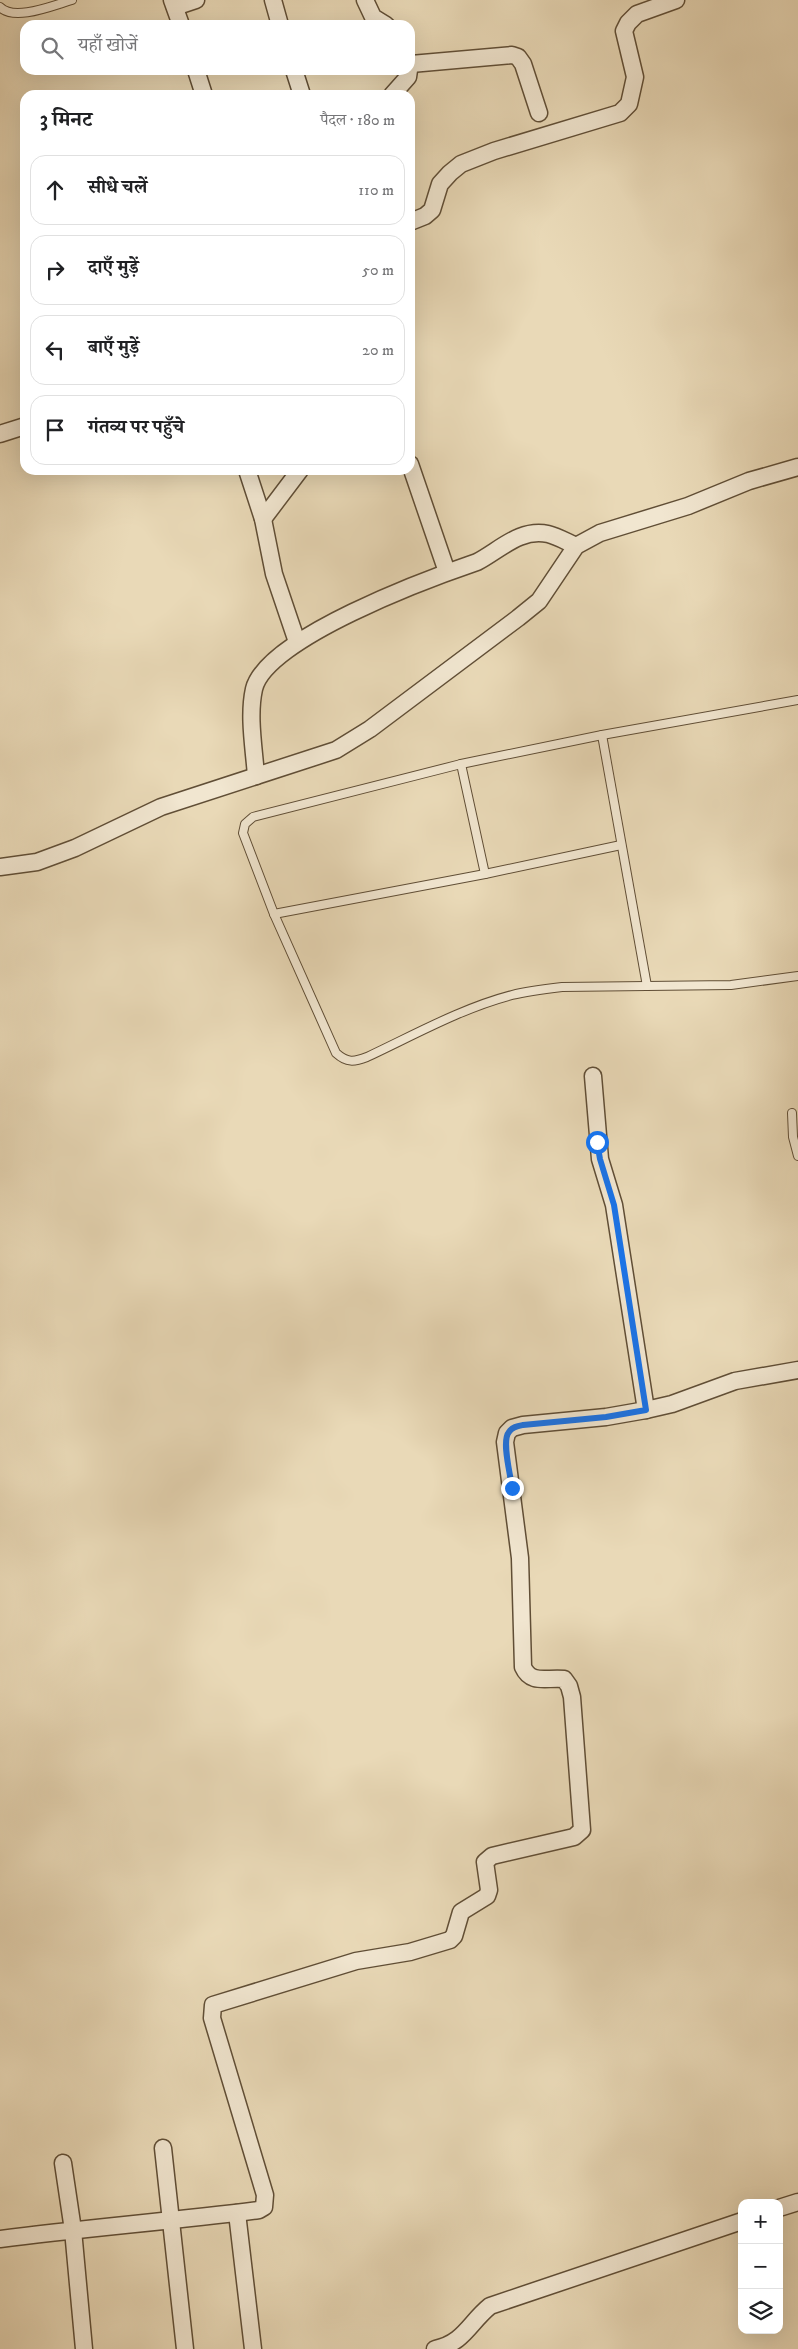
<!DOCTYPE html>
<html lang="hi">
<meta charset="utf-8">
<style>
:root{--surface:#fff;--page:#f6f6f6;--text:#202124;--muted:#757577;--line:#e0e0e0}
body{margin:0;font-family:"IM FELL DW Pica","Noto Serif Devanagari",serif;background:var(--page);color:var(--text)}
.controls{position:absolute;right:15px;bottom:15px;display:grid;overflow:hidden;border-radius:10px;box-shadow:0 5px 20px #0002}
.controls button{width:45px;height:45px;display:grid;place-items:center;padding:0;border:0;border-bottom:1px solid var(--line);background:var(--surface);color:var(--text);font:25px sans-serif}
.stop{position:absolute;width:15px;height:15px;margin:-11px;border:4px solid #1a73e8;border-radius:50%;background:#fff}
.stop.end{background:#1a73e8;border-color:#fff;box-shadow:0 1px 5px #0008}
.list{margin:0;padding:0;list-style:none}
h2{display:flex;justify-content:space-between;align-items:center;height:65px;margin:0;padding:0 20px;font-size:21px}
h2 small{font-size:16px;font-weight:400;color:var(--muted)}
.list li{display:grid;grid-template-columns:32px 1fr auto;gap:15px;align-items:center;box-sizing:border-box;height:70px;margin:0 10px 10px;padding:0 10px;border:1px solid var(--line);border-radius:15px}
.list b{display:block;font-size:19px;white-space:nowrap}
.list em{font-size:16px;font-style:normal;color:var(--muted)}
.icon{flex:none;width:28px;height:28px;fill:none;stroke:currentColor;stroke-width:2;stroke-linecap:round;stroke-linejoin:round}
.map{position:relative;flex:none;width:798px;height:2349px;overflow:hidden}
.search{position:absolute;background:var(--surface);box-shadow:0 5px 20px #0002;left:20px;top:20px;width:395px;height:55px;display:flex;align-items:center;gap:12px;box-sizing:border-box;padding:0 18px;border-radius:15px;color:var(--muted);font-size:19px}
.panel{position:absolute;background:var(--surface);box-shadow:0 5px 20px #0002;left:20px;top:90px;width:395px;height:385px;border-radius:15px}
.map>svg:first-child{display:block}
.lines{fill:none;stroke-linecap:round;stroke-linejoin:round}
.lane-casing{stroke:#604e36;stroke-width:10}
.street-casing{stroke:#604e36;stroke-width:19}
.lane{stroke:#f1e6d0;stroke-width:8}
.street{stroke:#f1e6d0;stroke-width:16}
.route{stroke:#1a73e8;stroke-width:6}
</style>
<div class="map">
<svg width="798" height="2349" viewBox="0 0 798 2349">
<rect width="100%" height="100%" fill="#e9d9b7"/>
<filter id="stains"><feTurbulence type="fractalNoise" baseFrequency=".004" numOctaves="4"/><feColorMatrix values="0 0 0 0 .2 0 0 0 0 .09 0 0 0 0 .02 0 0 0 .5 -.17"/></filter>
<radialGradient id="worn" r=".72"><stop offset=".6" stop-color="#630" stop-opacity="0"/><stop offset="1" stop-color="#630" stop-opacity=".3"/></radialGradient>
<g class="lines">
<g class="lane-casing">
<g id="lane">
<path d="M0,7C14,22 54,5 72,0"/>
<path d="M798,700L602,735L461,764L253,817L245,824L243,833L274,914L336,1053C347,1063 354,1062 367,1057C414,1035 462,1008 512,995C528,991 545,989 562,987L731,985L798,976"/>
<polyline points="602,735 647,986"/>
<polyline points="461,764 485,874"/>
<polyline points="274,914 485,874 621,845"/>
<polyline points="792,1113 793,1137 798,1156"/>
</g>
</g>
<g class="street-casing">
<g id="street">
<polyline points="172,0 181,25"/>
<polyline points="273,0 280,25"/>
<polyline points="365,0 373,17 386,25"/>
<polyline points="175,7 196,0"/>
<polyline points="411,64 512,55 518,57 523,64 539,113"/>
<polyline points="196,70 204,95"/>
<polyline points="294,70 302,95"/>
<polyline points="392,95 408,77 409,70"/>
<polyline points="410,222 425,216 432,210 440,184 450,173 461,164 494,151 620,113 629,104 635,77 624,31 628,23 637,14 676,0"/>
<polyline points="0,434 25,426"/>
<polyline points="410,464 447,572"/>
<polyline points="247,470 263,519 274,574 297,642"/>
<polyline points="263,519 300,470"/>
<path d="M256,776C254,748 248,716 254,689C266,638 430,578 477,562C500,550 520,528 548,534C557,536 567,542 576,546"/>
<polyline points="0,867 37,862 75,848 161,807 336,750 370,729 518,618 539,601 576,546 600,533 688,506 749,481 798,467"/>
<polyline points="593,1076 600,1159 614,1205 646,1410"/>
<polyline points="163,2148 185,2349"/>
<polyline points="63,2163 73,2230 84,2349"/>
<polyline points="779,2208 798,2202"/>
<polyline points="237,2213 253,2349"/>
<path d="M0,2239C86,2228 173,2221 259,2210L264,2207L265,2195L212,2018L213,2005L356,1961L410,1952L450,1940L454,1936L461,1912L487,1896L489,1890L485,1862L492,1856L574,1837L582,1830L572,1697L569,1686L564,1679C547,1677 531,1685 523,1667L520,1558L505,1442L507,1433L512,1428L523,1425L606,1417L646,1410L672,1404L735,1381L798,1370"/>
<path d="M435,2349C464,2343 469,2323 490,2306L742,2221"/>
</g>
</g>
<use href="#lane" class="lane"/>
<use href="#street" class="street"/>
</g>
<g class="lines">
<path class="route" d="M512,1488C511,1476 501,1441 509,1432C512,1427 518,1426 523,1425L606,1417L646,1410L614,1205L600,1159L597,1142"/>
</g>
<rect width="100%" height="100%" filter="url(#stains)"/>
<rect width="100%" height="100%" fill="url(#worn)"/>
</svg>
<div class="controls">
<button>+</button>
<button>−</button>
<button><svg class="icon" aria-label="layers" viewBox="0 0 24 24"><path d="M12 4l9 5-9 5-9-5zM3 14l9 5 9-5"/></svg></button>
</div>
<div class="stop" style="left:597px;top:1142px"></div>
<div class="stop end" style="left:512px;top:1488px"></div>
<div class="search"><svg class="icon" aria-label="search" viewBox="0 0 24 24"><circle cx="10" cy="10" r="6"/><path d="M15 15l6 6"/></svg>यहाँ खोजें</div>
<section class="panel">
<h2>3 मिनट<small>पैदल · 180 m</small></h2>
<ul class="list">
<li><svg class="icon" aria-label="ahead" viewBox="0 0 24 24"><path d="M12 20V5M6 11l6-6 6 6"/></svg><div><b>सीधे चलें</b></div><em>110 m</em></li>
<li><svg class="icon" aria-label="right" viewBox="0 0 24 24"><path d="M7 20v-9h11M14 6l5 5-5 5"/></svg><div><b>दाएँ मुड़ें</b></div><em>50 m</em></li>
<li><svg class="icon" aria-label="left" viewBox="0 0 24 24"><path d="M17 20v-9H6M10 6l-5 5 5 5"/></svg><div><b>बाएँ मुड़ें</b></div><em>20 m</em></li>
<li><svg class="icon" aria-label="arrive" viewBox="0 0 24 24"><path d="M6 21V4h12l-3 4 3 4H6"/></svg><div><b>गंतव्य पर पहुँचे</b></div></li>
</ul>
</section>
</div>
